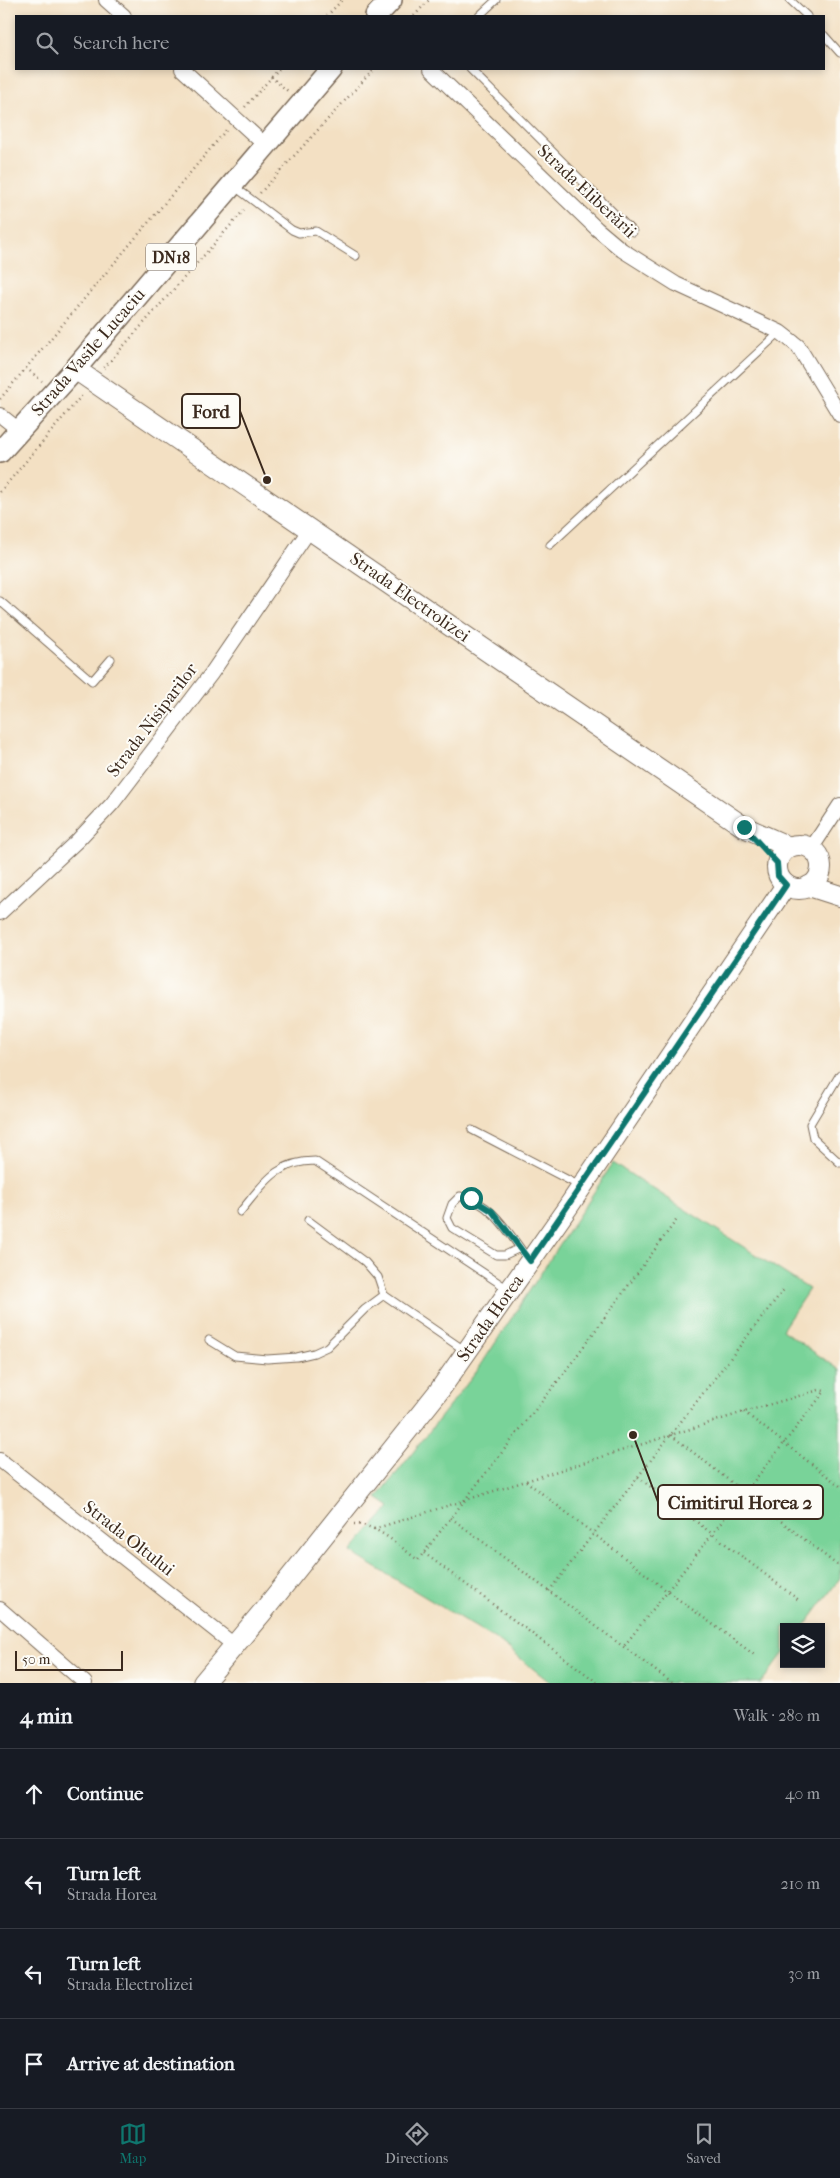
<!DOCTYPE html>
<meta charset="utf-8">
<style>
:root{--surface:#171b24;--page:#242831;--text:#f1f3f6;--muted:#9ea1a6;--line:#363941;--accent:#0f766e}
body{margin:0;font-family:"IM FELL French Canon",serif;background:var(--page);color:var(--text)}
.controls{position:absolute;right:15px;bottom:15px;display:grid;overflow:hidden;border-radius:0px;box-shadow:0 2px 8px #0003}
.controls button{width:45px;height:45px;display:grid;place-items:center;padding:0;border:0;border-bottom:1px solid var(--line);background:var(--surface);color:var(--text);font:25px sans-serif}
.scale{position:absolute;left:15px;bottom:12px;width:108px;box-sizing:border-box;padding-left:5px;border:2px solid #3b2a1e;border-top:0;font-size:14px;line-height:18px;white-space:nowrap;color:#3b2a1e;-webkit-text-stroke:4px #fdfcf7;paint-order:stroke}
.stop{position:absolute;width:15px;height:15px;margin:-11px;border:4px solid #0f766e;border-radius:50%;background:#fff}
.stop.end{background:#0f766e;border-color:#fff;box-shadow:0 1px 5px #0008}
.list{margin:0;padding:0;list-style:none}
h2{display:flex;justify-content:space-between;align-items:center;height:65px;margin:0;padding:0 20px;font-size:21px}
h2 small{font-size:16px;font-weight:400;color:var(--muted)}
.list li{display:grid;grid-template-columns:32px 1fr auto;gap:15px;align-items:center;box-sizing:border-box;height:90px;padding:0 20px;border-top:1px solid var(--line)}
.list b{display:block;font-size:19px;white-space:nowrap}
.list p{margin:0;font-size:16px;white-space:nowrap;color:var(--muted)}
.list em{font-size:16px;font-style:normal;color:var(--muted)}
.icon{flex:none;width:28px;height:28px;fill:none;stroke:currentColor;stroke-width:2;stroke-linecap:round;stroke-linejoin:round}
.map{position:relative;flex:none;width:840px;height:1683px;overflow:hidden}
.search{position:absolute;background:var(--surface);box-shadow:0 2px 8px #0003;left:15px;right:15px;top:15px;height:55px;display:flex;align-items:center;gap:12px;box-sizing:border-box;padding:0 18px;border-radius:0px;color:var(--muted);font-size:19px}
.sheet{height:425px;background:var(--surface)}
nav{display:flex;justify-content:space-around;align-items:center;box-sizing:border-box;height:70px;border-top:1px solid var(--line);background:var(--surface);font-size:14px;color:var(--muted)}
nav a{display:grid;justify-items:center;gap:2px}
nav .on{color:var(--accent)}
.map>svg:first-child{display:block}
.green{fill:#79d399;stroke:#5a7e5c}
.lines{fill:none;stroke-linecap:round;stroke-linejoin:round}
.lane-casing{stroke:#7b6a58;stroke-width:9}
.street-casing{stroke:#7b6a58;stroke-width:16}
.secondary-casing{stroke:#7b6a58;stroke-width:22}
.primary-casing{stroke:#7b6a58;stroke-width:24}
.path{stroke:#7b6a58;stroke-width:2.5;stroke-dasharray:1 4;stroke-linecap:butt}
.lane{stroke:#fff;stroke-width:7}
.street{stroke:#fff;stroke-width:14}
.secondary{stroke:#fff;stroke-width:20}
.primary{stroke:#fff;stroke-width:21}
.route{stroke:#0f766e;stroke-width:6}
.labels{text-anchor:middle;stroke-width:4;stroke-linejoin:round;paint-order:stroke}
.shield{fill:#fdfcf7;stroke:#75695f;stroke-width:1}
.shield-label{font-size:16px;font-weight:bold;fill:#3b2a1e}
.street-label{font-size:18px;fill:#3b2a1e;stroke:#fdfcf7}
.leader{fill:none;stroke:#3b2a1e;stroke-width:2}
.callout-dot{fill:#3b2a1e;stroke:#fdfcf7;stroke-width:2}
.callout{fill:#fdfcf7;stroke:#3b2a1e;stroke-width:2}
.callout-label{font-size:19px;text-anchor:middle;font-weight:bold;fill:#3b2a1e}
</style>
<div class="map">
<svg width="840" height="1683" viewBox="0 0 840 1683">
<rect width="100%" height="100%" fill="#fdfcf7"/>
<filter id="ink" filterUnits="userSpaceOnUse"><feTurbulence type="fractalNoise" baseFrequency=".02" numOctaves="2"/><feDisplacementMap in="SourceGraphic" scale="10" xChannelSelector="R" yChannelSelector="G"/><feConvolveMatrix kernelMatrix="1 2 1 2 8 2 1 2 1" color-interpolation-filters="sRGB"/></filter>
<filter id="wash" filterUnits="userSpaceOnUse"><feTurbulence type="fractalNoise" baseFrequency=".0096" numOctaves="4" result="noise"/><feDisplacementMap in="SourceGraphic" scale="20" xChannelSelector="R" yChannelSelector="G"/><feGaussianBlur stdDeviation="1.12" result="paint"/><feColorMatrix in="noise" values="0 0 0 0 0 0 0 0 0 0 0 0 0 0 0 0 0 1.4 0 .05"/><feComposite in="paint" operator="in"/></filter>
<g filter="url(#wash)">
<rect width="100%" height="100%" fill="#f3e0c3"/>
<polygon class="green" points="613,1163 809,1289 782,1330 840,1370 840,1578 804,1627 784,1627 784,1653 761,1683 551,1683 497,1640 350,1552 390,1507 377,1498 477,1371"/>
</g>
<g filter="url(#ink)">
<g class="lines">
<g class="lane-casing">
<g id="lane">
<polyline points="790,0 807,16"/>
<polyline points="479,16 496,0"/>
<polyline points="824,35 840,53"/>
<polyline points="470,69 633,232"/>
<polyline points="235,187 292,230 299,233 316,231 356,256"/>
<polyline points="550,545 780,332"/>
<polyline points="0,601 92,681 111,659"/>
<polyline points="840,1074 810,1124 813,1138 840,1163"/>
<polyline points="472,1130 580,1186"/>
<path d="M240,1212C263,1185 275,1161 315,1161L508,1289"/>
<polyline points="308,1220 365,1262 378,1277 384,1295 464,1350"/>
<path d="M520,1248L505,1255H496L452,1228L447,1218L452,1204L460,1196C492,1201 510,1235 528,1259"/>
<polyline points="209,1340 235,1356 267,1359 297,1357 314,1353 327,1347 365,1309 384,1295"/>
</g>
</g>
<g class="street-casing">
<g id="street">
<polyline points="106,0 124,16"/>
<polyline points="182,69 265,145"/>
<polyline points="431,69 597,229 622,250 676,284 780,332 798,346 840,415"/>
<polyline points="0,415 19,430"/>
<polyline points="811,849 840,805"/>
<polyline points="0,913 77,841 112,804 211,674 310,529"/>
<polyline points="0,1460 234,1645"/>
<polyline points="0,1609 85,1683"/>
</g>
</g>
<g class="secondary-casing">
<g id="secondary">
<polyline points="75,369 744,827 789,847"/>
<circle cx="799" cy="867" r="22"/>
<polyline points="809,886 840,896"/>
<polyline points="203,1683 265,1609 439,1391 568,1207 786,885"/>
</g>
</g>
<g class="primary-casing">
<g id="primary">
<polyline points="376,16 391,0"/>
<polyline points="0,452 75,369 331,69"/>
</g>
</g>
<g class="path">
<polyline points="327,16 342,0"/>
<polyline points="414,16 429,0"/>
<polyline points="271,77 289,92"/>
<polyline points="245,107 279,69"/>
<polyline points="260,193 374,69"/>
<polyline points="26,368 42,381"/>
<polyline points="104,368 246,208"/>
<polyline points="0,399 227,129"/>
<polyline points="0,492 83,394"/>
<polyline points="744,1412 840,1486"/>
<polyline points="671,1435 837,1565"/>
<polyline points="638,1477 800,1601"/>
<polyline points="526,1481 667,1591 756,1656"/>
<polyline points="451,1518 672,1683"/>
<path d="M354,1524C377,1524 400,1547 418,1560L564,1373L678,1218"/>
<polyline points="374,1529 744,1412 819,1390 825,1391 624,1646"/>
<polyline points="424,1553 598,1683"/>
<polyline points="549,1591 785,1288"/>
</g>
<use href="#lane" class="lane"/>
<use href="#street" class="street"/>
<use href="#secondary" class="secondary"/>
<use href="#primary" class="primary"/>
</g>
</g>
<g class="lines" filter="url(#ink)">
<polyline class="route" points="471,1198 492,1211 530,1261 786,885 778,876 777,863 744,827"/>
</g>
<g class="labels">
<rect class="shield" x="146" y="243.5" width="50" height="27" rx="4"/>
<g class="shield-label">
<text x="171" y="263">DN18</text>
</g>
<g class="street-label">
<text transform="translate(587 191) rotate(43)" y="6">Strada Eliberării</text>
<text transform="translate(88 352) rotate(-49)" y="6">Strada Vasile Lucaciu</text>
<text transform="translate(410 597) rotate(35)" y="6">Strada Electrolizei</text>
<text transform="translate(152 720) rotate(-53)" y="6">Strada Nisiparilor</text>
<text transform="translate(490 1318) rotate(-55)" y="6">Strada Horea</text>
<text transform="translate(129 1538) rotate(38)" y="6">Strada Oltului</text>
</g>
</g>
<path class="leader" d="M267 480L240 411M633 1435L658 1502"/>
<g class="callout-dot">
<circle cx="267" cy="480" r="5"/>
<circle cx="633" cy="1435" r="5"/>
</g>
<g class="callout">
<rect x="182" y="394" width="58" height="34" rx="5"/>
<rect x="658" y="1485" width="165" height="34" rx="5"/>
</g>
<g class="callout-label">
<text x="211" y="418">Ford</text>
<text x="740" y="1509">Cimitirul Horea 2</text>
</g>
</svg>
<div class="controls">
<button><svg class="icon" aria-label="layers" viewBox="0 0 24 24"><path d="M12 4l9 5-9 5-9-5zM3 14l9 5 9-5"/></svg></button>
</div>
<div class="scale">50 m</div>
<div class="stop" style="left:471px;top:1198px"></div>
<div class="stop end" style="left:744px;top:827px"></div>
<div class="search"><svg class="icon" aria-label="search" viewBox="0 0 24 24"><circle cx="10" cy="10" r="6"/><path d="M15 15l6 6"/></svg>Search here</div>
</div>
<section class="sheet">
<h2>4 min<small>Walk · 280 m</small></h2>
<ul class="list">
<li><svg class="icon" aria-label="ahead" viewBox="0 0 24 24"><path d="M12 20V5M6 11l6-6 6 6"/></svg><div><b>Continue</b></div><em>40 m</em></li>
<li><svg class="icon" aria-label="left" viewBox="0 0 24 24"><path d="M17 20v-9H6M10 6l-5 5 5 5"/></svg><div><b>Turn left</b><p>Strada Horea</p></div><em>210 m</em></li>
<li><svg class="icon" aria-label="left" viewBox="0 0 24 24"><path d="M17 20v-9H6M10 6l-5 5 5 5"/></svg><div><b>Turn left</b><p>Strada Electrolizei</p></div><em>30 m</em></li>
<li><svg class="icon" aria-label="arrive" viewBox="0 0 24 24"><path d="M6 21V4h12l-3 4 3 4H6"/></svg><div><b>Arrive at destination</b></div></li>
</ul>
</section>
<nav>
<a class="on"><svg class="icon" aria-label="map" viewBox="0 0 24 24"><path d="M3 6l6-2 6 2 6-2v14l-6 2-6-2-6 2zM9 4v14M15 6v14"/></svg>Map</a>
<a><svg class="icon" aria-label="directions" viewBox="0 0 24 24"><path d="M12 3l9 9-9 9-9-9zM9 14v-3h6M13 9l2 2-2 2"/></svg>Directions</a>
<a><svg class="icon" aria-label="saved" viewBox="0 0 24 24"><path d="M7 4h10v16l-5-4-5 4z"/></svg>Saved</a>
</nav>
